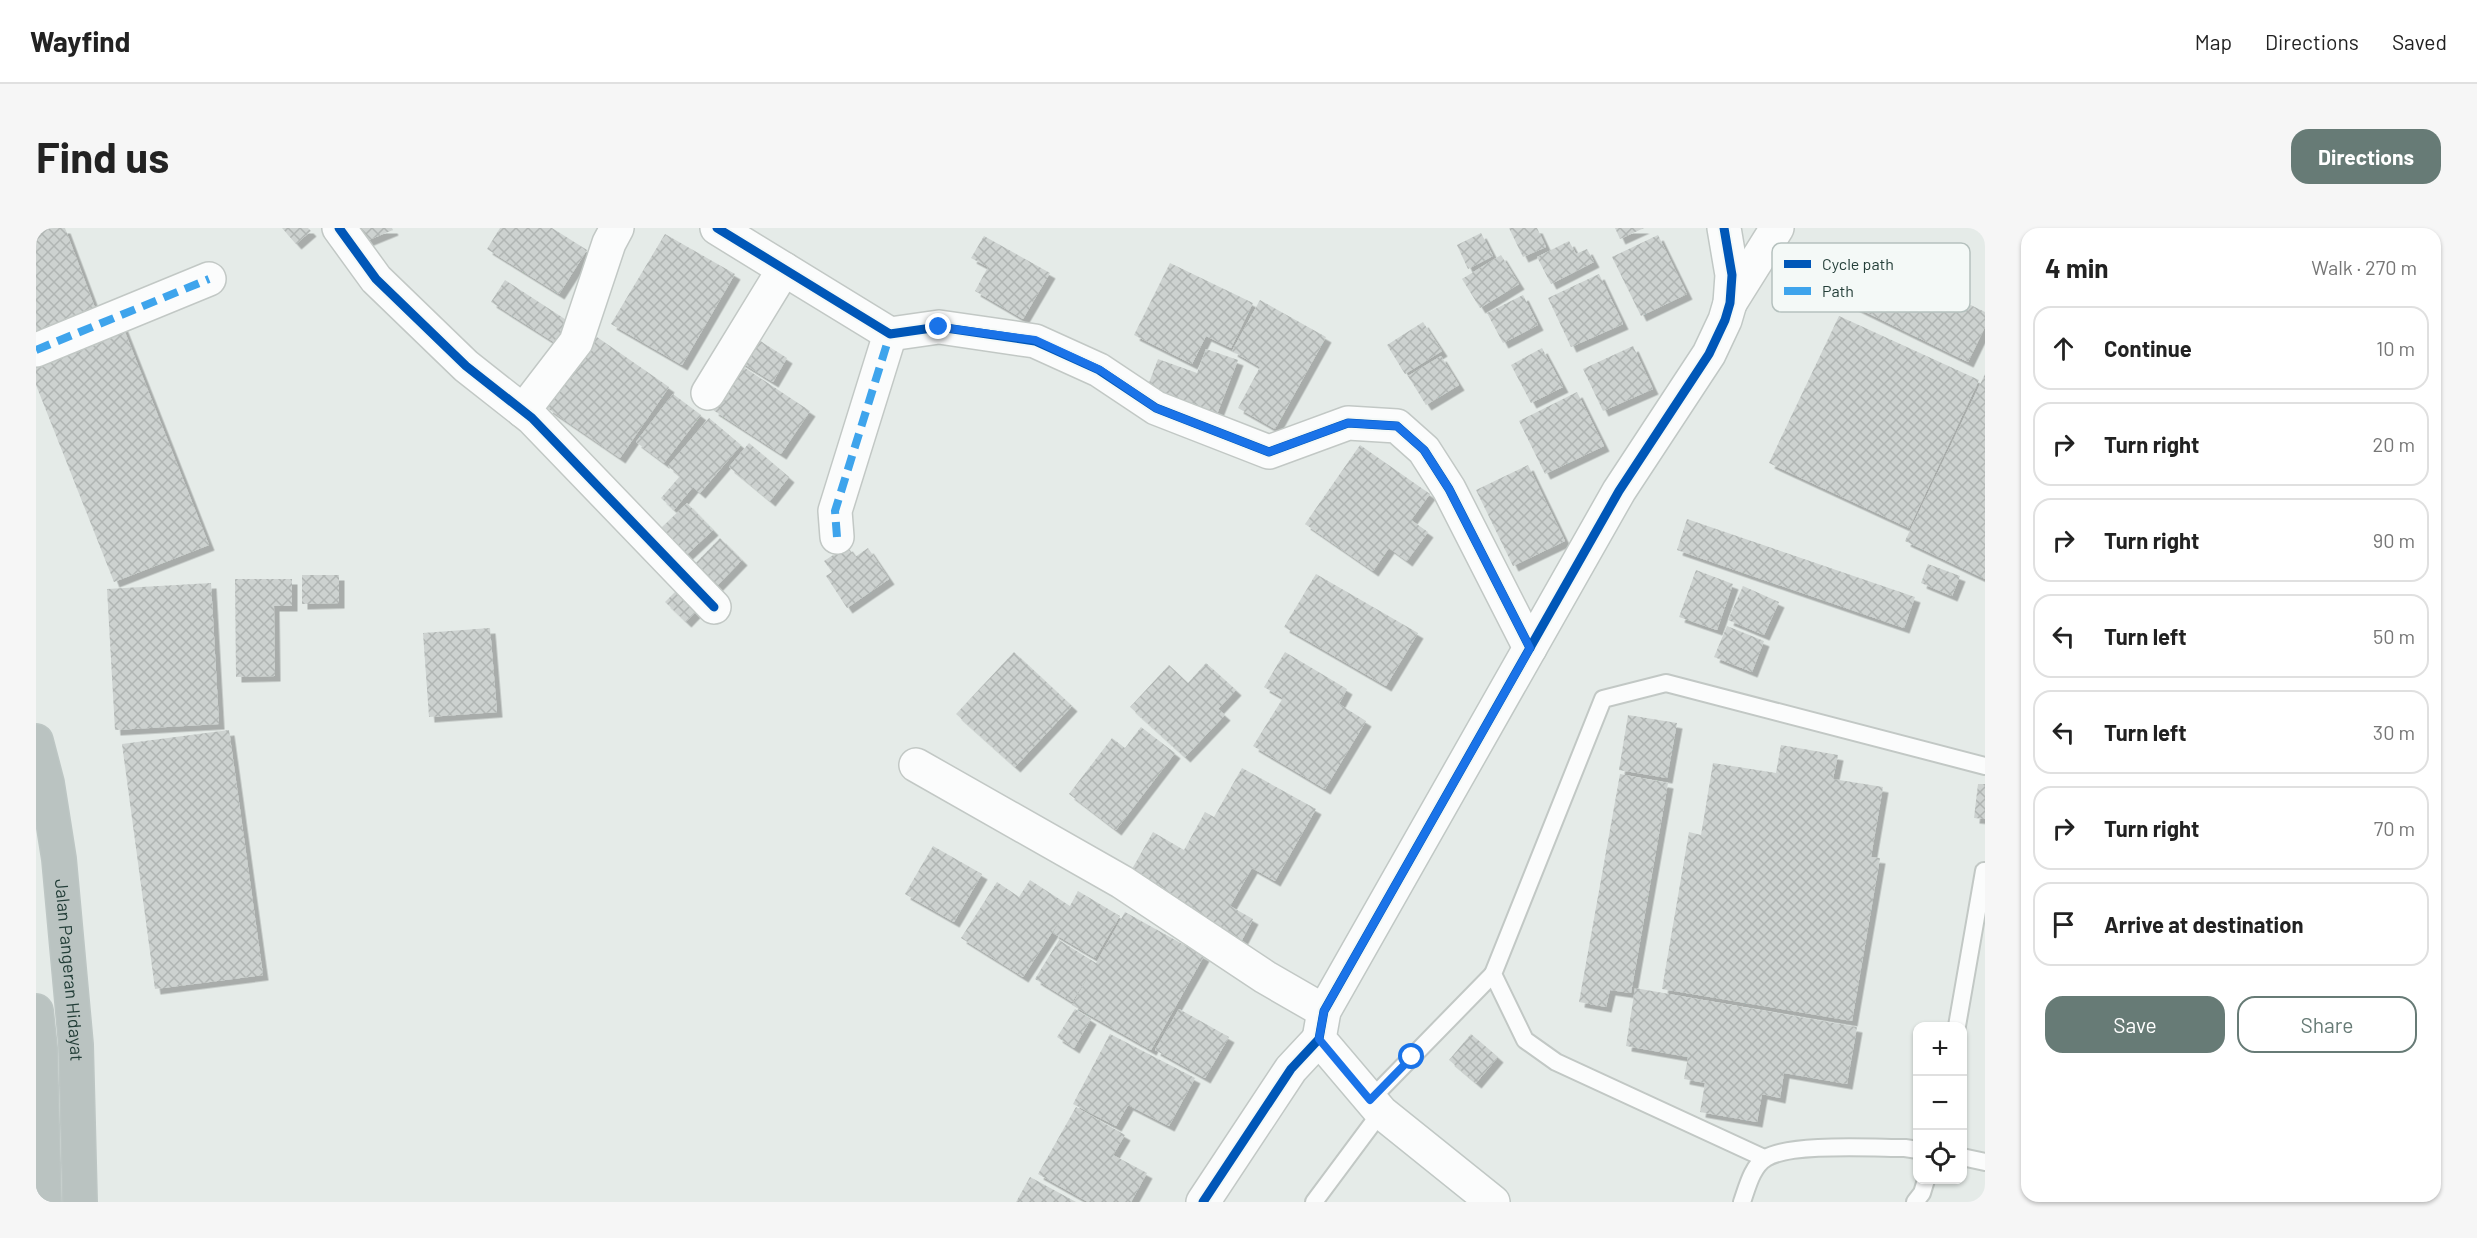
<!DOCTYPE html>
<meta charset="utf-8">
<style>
:root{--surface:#fff;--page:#f6f6f6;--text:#222;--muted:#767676;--line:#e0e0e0;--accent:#677b76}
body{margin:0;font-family:Barlow,sans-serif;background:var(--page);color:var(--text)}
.controls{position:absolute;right:18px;bottom:18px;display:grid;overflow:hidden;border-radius:12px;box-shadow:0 2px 4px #0004}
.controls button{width:54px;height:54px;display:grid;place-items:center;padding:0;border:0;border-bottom:2px solid var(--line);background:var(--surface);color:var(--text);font:30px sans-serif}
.stop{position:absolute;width:18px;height:18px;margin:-14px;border:4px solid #1a73e8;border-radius:50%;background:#fff}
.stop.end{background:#1a73e8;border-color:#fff;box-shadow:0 2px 6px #0008}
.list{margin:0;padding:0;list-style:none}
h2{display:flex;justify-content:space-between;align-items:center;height:78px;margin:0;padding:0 24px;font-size:26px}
h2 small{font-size:20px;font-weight:400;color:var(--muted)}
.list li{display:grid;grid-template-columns:39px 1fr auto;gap:18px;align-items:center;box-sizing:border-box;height:84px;margin:0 12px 12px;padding:0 12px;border:2px solid var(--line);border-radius:18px}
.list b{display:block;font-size:22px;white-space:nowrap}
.list em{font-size:20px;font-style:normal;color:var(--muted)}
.actions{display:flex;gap:12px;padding:18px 24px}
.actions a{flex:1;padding:14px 0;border:2px solid var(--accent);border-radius:18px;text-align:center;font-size:21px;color:var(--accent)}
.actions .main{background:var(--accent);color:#fff}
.icon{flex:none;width:33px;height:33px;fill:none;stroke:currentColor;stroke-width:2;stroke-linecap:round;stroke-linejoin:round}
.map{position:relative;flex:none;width:1949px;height:974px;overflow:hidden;border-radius:18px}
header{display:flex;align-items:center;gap:36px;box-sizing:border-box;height:84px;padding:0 30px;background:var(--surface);border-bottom:2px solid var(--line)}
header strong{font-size:28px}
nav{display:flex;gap:33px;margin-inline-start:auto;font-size:21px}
.intro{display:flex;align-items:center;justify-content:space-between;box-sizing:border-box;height:144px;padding:0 36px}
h1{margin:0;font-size:42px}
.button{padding:15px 27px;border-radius:18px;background:var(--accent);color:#fff;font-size:21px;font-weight:700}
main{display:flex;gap:36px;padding:0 36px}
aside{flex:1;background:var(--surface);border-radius:18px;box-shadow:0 2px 4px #0004}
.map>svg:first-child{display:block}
.building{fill:url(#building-cross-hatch);filter:url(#shadow)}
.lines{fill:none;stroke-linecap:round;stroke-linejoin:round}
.lane-casing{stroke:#c2c8c5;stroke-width:20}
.street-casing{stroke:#c2c8c5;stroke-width:36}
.secondary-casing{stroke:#c1c8c5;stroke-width:36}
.highway-casing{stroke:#bdc6c4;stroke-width:36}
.lane{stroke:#fbfcfc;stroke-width:16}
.street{stroke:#fbfcfc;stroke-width:33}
.secondary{stroke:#fbfcfc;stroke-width:33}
.highway{stroke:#bac3c1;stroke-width:33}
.quiet{stroke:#3ea4ec;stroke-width:8;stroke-dasharray:15 8;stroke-linecap:butt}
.cycleway-casing{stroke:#f4f9f7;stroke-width:13}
.cycleway{stroke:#0057b8;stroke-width:9}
.route{stroke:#1a73e8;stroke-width:8}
.labels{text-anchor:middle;stroke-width:4.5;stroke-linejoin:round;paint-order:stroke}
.street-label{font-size:18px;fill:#233e38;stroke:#f4f9f7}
.key{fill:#f4f9f7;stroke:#b5c1be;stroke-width:1.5}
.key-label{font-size:16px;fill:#233e38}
</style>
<header>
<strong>Wayfind</strong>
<nav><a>Map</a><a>Directions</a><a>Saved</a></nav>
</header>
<div class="intro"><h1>Find us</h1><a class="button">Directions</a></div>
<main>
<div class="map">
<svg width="1949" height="974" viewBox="0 0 1949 974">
<defs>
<pattern id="building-cross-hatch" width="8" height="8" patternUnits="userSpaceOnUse" patternTransform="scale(1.5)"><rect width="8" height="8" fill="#cdd2d0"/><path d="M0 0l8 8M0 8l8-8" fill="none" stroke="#b0b5b3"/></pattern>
<filter id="shadow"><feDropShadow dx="5.5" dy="5.5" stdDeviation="0" flood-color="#0004"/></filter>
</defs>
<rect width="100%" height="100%" fill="#e5ebe8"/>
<g class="building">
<polygon points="0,0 29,0 64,93 0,117"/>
<polygon points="246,0 272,0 275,3 260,16"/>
<polygon points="311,0 356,0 357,2 318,18"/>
<polygon points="464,0 516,0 551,22 523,66 451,21"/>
<polygon points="1473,0 1501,0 1510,19 1487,29"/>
<polygon points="1579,0 1608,0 1584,11"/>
<polygon points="1445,5 1457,28 1432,41 1421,17"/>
<polygon points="629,6 699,46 646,137 575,96"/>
<polygon points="1622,7 1651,66 1605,88 1576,29"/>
<polygon points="948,8 1014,45 987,91 939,63 952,39 935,30"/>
<polygon points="1533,13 1540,26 1551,21 1558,34 1515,56 1501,29"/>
<polygon points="1465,27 1483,56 1444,80 1426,51"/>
<polygon points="1832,27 1949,84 1949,99 1932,134 1809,74"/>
<polygon points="1134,35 1217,75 1195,120 1170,108 1156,136 1098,107"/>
<polygon points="1563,46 1587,96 1535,119 1512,70"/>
<polygon points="469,52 538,97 524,118 455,74"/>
<polygon points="1487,67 1502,97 1467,115 1451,85"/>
<polygon points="1224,72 1290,109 1239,201 1202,180 1224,139 1196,123"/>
<polygon points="1803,88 1943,152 1873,300 1733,235"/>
<polygon points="85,94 173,317 78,354 0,157 0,127"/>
<polygon points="1387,94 1406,123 1369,146 1351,117"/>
<polygon points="561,109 633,159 584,230 511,180"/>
<polygon points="718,109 751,130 737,154 703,133"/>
<polygon points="1597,118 1617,161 1567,183 1547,141"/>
<polygon points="1506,120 1527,159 1495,175 1475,137"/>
<polygon points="1170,121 1202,132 1178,194 1108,168 1122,131 1161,145"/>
<polygon points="1405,128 1423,157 1390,177 1372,148"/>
<polygon points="706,138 774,183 745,226 677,182"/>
<polygon points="1949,146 1949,351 1869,313"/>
<polygon points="1541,164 1568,218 1509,246 1483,193"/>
<polygon points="637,166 665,187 628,235 600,214"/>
<polygon points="673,190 705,217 664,265 657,259 638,282 625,270 644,248 632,238"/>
<polygon points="713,215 753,249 734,273 693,239"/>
<polygon points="1324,217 1394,266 1375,292 1392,304 1371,333 1353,320 1337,343 1269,296"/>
<polygon points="1492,237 1529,313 1477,338 1440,262"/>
<polygon points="651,275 677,302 645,332 619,306"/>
<polygon points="1651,291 1879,369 1868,400 1641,322"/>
<polygon points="684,310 706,332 674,365 652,343"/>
<polygon points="811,318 819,329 832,320 853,351 811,380 790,348 796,344 788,333"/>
<polygon points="1892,336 1924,348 1916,368 1885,355"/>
<polygon points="1660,342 1697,356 1681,402 1643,389"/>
<polygon points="1280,346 1382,405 1350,458 1248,399"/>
<polygon points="266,347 303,347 303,375 266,376"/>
<polygon points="199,351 256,351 256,378 238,378 239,448 200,449"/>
<polygon points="649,354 670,373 650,394 629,374"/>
<polygon points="175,355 183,496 79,502 71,361"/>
<polygon points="1707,358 1743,374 1728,407 1692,392"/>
<polygon points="1691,398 1728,413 1716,444 1678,429"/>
<polygon points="454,400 461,484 393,489 387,405"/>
<polygon points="978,424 1036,478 979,539 920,486"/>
<polygon points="1249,424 1311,461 1303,476 1330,493 1289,561 1217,518 1247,470 1228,459"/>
<polygon points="1170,435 1200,462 1182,481 1189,487 1149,529 1094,479 1133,437 1152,455"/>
<polygon points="1592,487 1641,495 1631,550 1583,542"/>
<polygon points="1105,499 1139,525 1080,602 1033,566 1076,510 1089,520"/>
<polygon points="193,502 227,747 119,761 86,516"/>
<polygon points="1745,517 1802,527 1797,551 1847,559 1835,629 1844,630 1816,793 1626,761 1653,604 1665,607 1677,535 1740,545"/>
<polygon points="1206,540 1280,581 1239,653 1216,640 1194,678 1217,691 1206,712 1092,648 1117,604 1148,622 1169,584 1178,589"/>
<polygon points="1584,546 1632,555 1595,765 1574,762 1570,779 1543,774"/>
<polygon points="1942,556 1949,556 1949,591 1938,590"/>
<polygon points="897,618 946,646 918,694 869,666"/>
<polygon points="994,652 1034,678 1042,663 1084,688 1059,730 1017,705 1030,683 987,749 925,710 961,654 983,669"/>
<polygon points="1089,684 1168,728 1115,822 1036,777 1056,742 1036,774 999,751 1023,712 1060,735"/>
<polygon points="1599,760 1821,799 1811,856 1748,845 1744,870 1726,866 1721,894 1664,884 1669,855 1648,851 1652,829 1590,818"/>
<polygon points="1039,781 1055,791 1038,820 1021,809"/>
<polygon points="1143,781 1193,809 1169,850 1119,822"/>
<polygon points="1074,806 1159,850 1133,898 1092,877 1080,898 1037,876"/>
<polygon points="1435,806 1462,829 1440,855 1413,832"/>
<polygon points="1040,879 1089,907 1077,927 1111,945 1095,974 1052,974 1002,946"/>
<polygon points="994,949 1040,974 980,974"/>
</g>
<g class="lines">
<g class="lane-casing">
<g id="lane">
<polyline points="1921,798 1948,643"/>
<polyline points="1334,872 1457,746"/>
<polyline points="1926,929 1949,934"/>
<polyline points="1728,930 1520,834 1489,812 1457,746 1567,471 1630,455 1949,538"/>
<polyline points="1278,974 1345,884"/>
<path d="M1706,974C1711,960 1716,938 1730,930C1754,915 1837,920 1869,920L1882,922"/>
<polyline points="1879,974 1886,965 1890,952"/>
</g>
</g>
<g class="street-casing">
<g id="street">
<polyline points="303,0 340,51 430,138 496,190 678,379"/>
<polyline points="681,0 854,106 903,99 999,113 1063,142 1120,180 1233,224 1312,195 1361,198 1388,222 1413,261 1494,420"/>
<polyline points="1694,75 1741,0"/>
<polyline points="0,122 173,51"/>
<polyline points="672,165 748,41"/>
<polyline points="487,183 540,114 573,15 581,0"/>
<polyline points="801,309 799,283 854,106"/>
<polyline points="880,537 1086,654 1229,749 1288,783"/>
<polyline points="1167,974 1255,841 1283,811"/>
</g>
</g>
<g class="secondary-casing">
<polyline id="secondary" points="1457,974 1345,884 1283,811 1288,783 1583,263 1673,126 1689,92 1694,75 1696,47 1688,0"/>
</g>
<g class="highway-casing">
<g id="highway">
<path id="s1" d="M0,513L11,555L23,631L40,817L44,974"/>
<polyline points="0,783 4,820 8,974"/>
</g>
</g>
<use href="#lane" class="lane"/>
<use href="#street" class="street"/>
<use href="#secondary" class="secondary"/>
<use href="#highway" class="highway"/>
<g class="quiet">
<polyline points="0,122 173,51"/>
<polyline points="801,309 799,283 854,106"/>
</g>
<g class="cycleway-casing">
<g id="cycleway">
<polyline points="303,0 340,51 430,138 496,190 678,379"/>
<polyline points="681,0 854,106 903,99 999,113 1063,142 1120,180 1233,224 1312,195 1361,198 1388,222 1413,261 1494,420"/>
<polyline points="1167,974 1255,841 1283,811 1288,783 1583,263 1673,126 1689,92 1694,75 1696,47 1688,0"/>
</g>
</g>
<use href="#cycleway" class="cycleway"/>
</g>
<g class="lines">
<polyline class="route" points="903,99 999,112 1064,142 1120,180 1233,224 1312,195 1361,198 1388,222 1413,261 1494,420 1288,783 1283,811 1334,872 1376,829"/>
</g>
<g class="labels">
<g class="street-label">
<text dy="6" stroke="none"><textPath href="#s1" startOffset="232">Jalan Pangeran Hidayat</textPath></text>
</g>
</g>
<rect x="1736" y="15" width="198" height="69" rx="9" class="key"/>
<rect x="1748" y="32" width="27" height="8" fill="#0057b8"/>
<rect x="1748" y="59" width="27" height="8" fill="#3ea4ec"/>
<g class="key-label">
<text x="1786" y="42">Cycle path</text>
<text x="1786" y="69">Path</text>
</g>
</svg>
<div class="controls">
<button>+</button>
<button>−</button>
<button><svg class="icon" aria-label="locate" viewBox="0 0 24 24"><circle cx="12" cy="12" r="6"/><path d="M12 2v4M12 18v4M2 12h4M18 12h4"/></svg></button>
</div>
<div class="stop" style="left:1376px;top:829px"></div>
<div class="stop end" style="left:903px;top:99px"></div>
</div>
<aside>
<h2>4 min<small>Walk · 270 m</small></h2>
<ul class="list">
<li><svg class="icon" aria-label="ahead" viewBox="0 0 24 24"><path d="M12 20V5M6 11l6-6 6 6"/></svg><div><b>Continue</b></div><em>10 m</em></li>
<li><svg class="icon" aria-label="right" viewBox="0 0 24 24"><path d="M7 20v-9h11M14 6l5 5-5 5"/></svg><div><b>Turn right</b></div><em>20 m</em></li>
<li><svg class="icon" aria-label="right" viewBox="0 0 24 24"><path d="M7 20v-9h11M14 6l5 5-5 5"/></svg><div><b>Turn right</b></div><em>90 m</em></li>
<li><svg class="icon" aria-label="left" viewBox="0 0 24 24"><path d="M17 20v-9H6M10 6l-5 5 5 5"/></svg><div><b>Turn left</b></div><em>50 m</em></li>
<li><svg class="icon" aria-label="left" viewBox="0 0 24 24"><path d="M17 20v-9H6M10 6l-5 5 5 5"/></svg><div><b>Turn left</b></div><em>30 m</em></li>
<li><svg class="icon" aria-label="right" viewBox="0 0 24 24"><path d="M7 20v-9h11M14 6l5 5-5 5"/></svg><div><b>Turn right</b></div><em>70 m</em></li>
<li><svg class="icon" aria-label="arrive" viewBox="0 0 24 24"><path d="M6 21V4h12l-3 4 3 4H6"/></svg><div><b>Arrive at destination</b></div></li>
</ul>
<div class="actions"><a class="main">Save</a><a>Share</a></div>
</aside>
</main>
